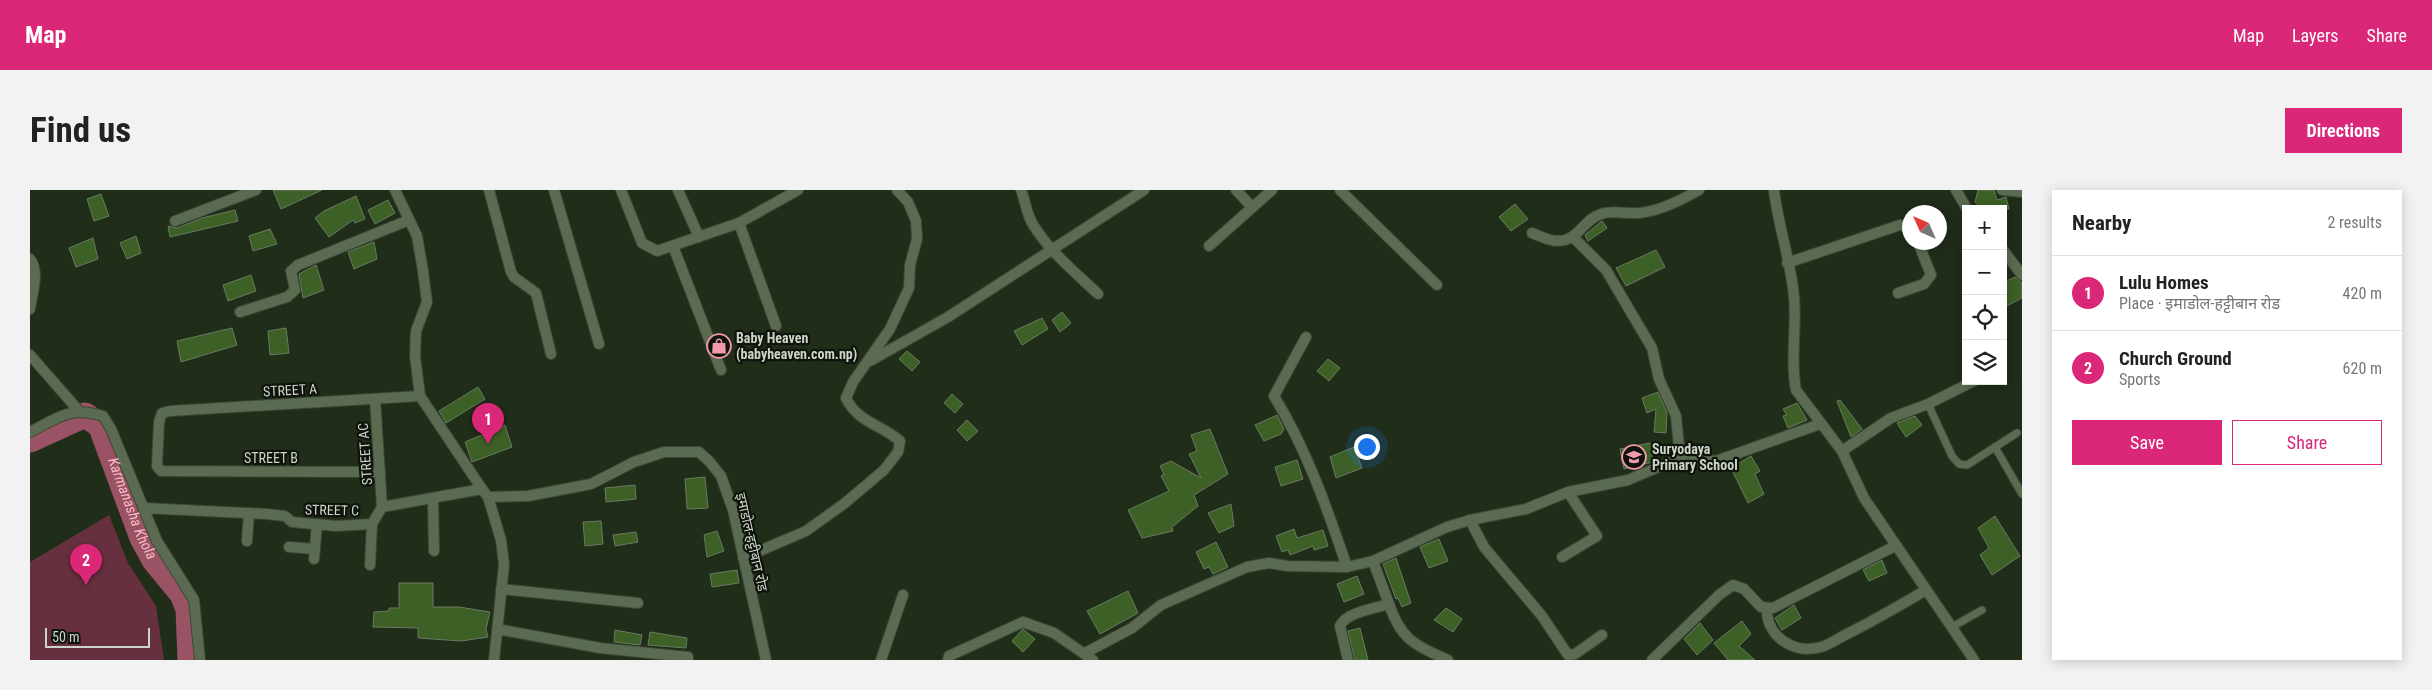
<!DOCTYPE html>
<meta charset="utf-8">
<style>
:root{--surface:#fff;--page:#f2f2f2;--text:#222;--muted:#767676;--line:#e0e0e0;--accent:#db2777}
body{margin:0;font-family:"Roboto Condensed","Noto Sans Devanagari",sans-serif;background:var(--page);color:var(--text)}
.controls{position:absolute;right:15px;top:15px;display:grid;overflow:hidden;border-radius:0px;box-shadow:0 2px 12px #0003}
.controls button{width:45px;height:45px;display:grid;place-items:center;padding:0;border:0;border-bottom:1px solid var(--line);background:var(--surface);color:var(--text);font:25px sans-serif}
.compass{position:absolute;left:1872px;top:15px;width:45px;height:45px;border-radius:50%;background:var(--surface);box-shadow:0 2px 12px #0003;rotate:315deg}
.scale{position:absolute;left:15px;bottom:12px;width:105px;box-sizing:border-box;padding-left:5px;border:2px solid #cdd5c9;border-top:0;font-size:14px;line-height:18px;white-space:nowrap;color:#cdd5c9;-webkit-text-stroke:4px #0e130b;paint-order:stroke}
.you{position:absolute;left:1336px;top:256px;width:18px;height:18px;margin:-12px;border:4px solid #fff;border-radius:50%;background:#1a73e8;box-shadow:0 0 0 8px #1a73e833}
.badge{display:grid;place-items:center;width:32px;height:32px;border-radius:50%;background:var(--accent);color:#fff;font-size:16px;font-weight:700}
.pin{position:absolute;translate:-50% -41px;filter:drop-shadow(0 1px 2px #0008)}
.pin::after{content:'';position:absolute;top:26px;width:18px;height:15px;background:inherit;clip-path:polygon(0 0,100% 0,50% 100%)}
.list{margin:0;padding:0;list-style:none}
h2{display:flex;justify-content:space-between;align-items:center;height:65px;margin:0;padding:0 20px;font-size:21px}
h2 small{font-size:16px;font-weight:400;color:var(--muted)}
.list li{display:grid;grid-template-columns:32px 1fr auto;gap:15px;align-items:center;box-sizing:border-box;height:75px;padding:0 20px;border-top:1px solid var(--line)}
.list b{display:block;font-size:19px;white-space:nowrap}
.list p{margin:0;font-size:16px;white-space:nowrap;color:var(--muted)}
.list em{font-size:16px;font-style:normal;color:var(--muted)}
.actions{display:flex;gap:10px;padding:15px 20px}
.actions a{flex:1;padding:11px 0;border:1px solid var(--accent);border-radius:0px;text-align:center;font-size:18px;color:var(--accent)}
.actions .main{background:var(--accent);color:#fff}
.icon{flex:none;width:28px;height:28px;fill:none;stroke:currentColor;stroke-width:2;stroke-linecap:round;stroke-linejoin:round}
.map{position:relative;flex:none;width:1992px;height:470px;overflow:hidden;border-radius:0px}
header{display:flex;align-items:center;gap:30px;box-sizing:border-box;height:70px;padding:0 25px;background:var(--accent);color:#fff}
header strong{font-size:24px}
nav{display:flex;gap:28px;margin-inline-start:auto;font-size:18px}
.intro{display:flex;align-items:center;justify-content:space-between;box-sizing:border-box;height:120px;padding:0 30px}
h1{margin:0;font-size:35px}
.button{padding:12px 22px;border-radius:0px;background:var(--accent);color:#fff;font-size:18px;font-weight:700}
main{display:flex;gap:30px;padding:0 30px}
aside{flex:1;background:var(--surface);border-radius:0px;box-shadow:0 2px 12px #0003}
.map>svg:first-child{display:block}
.green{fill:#67303e}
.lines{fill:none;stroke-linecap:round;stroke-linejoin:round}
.river{stroke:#9a5364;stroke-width:25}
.building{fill:#3c6025;stroke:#6b7a63}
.service-casing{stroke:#3c4835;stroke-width:9}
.minor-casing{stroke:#3c4835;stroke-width:12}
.tertiary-casing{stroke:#3c4835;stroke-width:12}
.service{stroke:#5b6b52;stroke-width:7}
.minor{stroke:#5b6b52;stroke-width:10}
.tertiary{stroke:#5b6b52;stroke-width:10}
.labels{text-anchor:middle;stroke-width:4.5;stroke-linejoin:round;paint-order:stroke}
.poi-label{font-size:14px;font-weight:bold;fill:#cdd5c9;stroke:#0e130b;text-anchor:start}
.street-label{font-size:14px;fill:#cdd5c9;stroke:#0e130b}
.water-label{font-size:15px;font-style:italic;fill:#fbbbc7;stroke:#0e130b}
</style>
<header>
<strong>Map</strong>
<nav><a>Map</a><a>Layers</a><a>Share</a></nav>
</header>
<div class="intro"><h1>Find us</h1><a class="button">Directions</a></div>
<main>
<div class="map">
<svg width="1992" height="470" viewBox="0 0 1992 470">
<rect width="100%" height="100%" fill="#202d19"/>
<polygon class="green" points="79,325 98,373 126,416 134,470 0,470 0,372"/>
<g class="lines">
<path class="river" id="s1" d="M0,250L55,225L70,235L112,348L124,370L152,404L158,419L160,470"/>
</g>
<g class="building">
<polygon points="243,0 292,0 251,19"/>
<polygon points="1948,0 1964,0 1967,10 1976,7 1979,19 1946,19 1949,16 1945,12"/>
<polygon points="71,4 79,26 64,31 57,9"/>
<polygon points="326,6 335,29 325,33 323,30 299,47 285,28 294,21"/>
<polygon points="358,10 365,23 345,34 338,20"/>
<polygon points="1485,14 1498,29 1481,41 1469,27"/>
<polygon points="205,20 208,31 140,47 138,36 147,38 172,28"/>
<polygon points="1572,31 1577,38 1558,51 1555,45"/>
<polygon points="240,39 247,54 223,61 219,46"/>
<polygon points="106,46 111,63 97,69 90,53"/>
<polygon points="63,48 68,69 46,77 39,58"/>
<polygon points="344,52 347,69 324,79 318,62"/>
<polygon points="1626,60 1635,77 1596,96 1586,78"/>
<polygon points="286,75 294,100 273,108 269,84"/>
<polygon points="221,85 226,101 198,111 193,95"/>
<polygon points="1985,87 1992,93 1992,108 1973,118 1973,93"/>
<polygon points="1032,122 1041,133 1030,142 1022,130"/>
<polygon points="1012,128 1018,139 992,155 984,141"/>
<polygon points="202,138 207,155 151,172 147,151"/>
<polygon points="256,138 259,163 240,165 238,141"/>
<polygon points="877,161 890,172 882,181 869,169"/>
<polygon points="1298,169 1310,178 1299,191 1287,181"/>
<polygon points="448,197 455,209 416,233 409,221"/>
<polygon points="1628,202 1637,223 1636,243 1624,242 1626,219 1617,223 1612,208"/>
<polygon points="922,204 933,214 925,223 914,213"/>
<polygon points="1810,210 1832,239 1821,247 1807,211"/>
<polygon points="1767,213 1777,230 1758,238 1753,226 1757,225 1753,219"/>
<polygon points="1247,225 1254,239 1251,244 1234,251 1225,235"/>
<polygon points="1885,226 1892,235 1876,247 1867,233"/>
<polygon points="937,230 948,241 937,251 927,240"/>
<polygon points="475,235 482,257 442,272 435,252"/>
<polygon points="1180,239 1198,284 1164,305 1168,316 1142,337 1143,341 1112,348 1098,320 1139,301 1131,286 1134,284 1130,276 1141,271 1171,288 1159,264 1167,261 1161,245"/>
<polygon points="1620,253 1623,272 1594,279 1590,259"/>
<polygon points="1324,257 1332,278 1306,288 1300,267"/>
<polygon points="1721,266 1730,281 1725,284 1734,304 1718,313 1701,278"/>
<polygon points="1267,270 1273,289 1251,296 1245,277"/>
<polygon points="675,287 678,318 657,319 655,289"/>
<polygon points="605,295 606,309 576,312 575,298"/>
<polygon points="1201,314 1204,336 1189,343 1178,323"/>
<polygon points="1965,326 1990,366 1962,385 1950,365 1959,358 1948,338"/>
<polygon points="571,331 573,354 555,356 553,332"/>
<polygon points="1264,339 1267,348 1293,340 1298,356 1284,360 1283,356 1260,365 1258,360 1252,362 1246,346"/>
<polygon points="687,341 694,361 677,367 674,345"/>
<polygon points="606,342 608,352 585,356 583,345"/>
<polygon points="1409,349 1418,371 1399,378 1390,357"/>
<polygon points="1186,352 1198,377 1183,384 1179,377 1174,379 1166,362"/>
<polygon points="1366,368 1381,413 1372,417 1368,408 1366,409 1353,374"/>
<polygon points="1852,370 1857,383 1839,391 1833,380"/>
<polygon points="707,380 709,393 682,397 680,384"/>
<polygon points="1327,386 1334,404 1314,412 1307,394"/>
<polygon points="369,393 403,393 403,417 429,417 460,422 456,439 458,447 431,451 388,448 388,438 343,437 344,422 359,421 359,418 369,418"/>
<polygon points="1098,401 1108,423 1070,444 1057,421"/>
<polygon points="1764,415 1771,428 1752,440 1745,428"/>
<polygon points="1416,418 1432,429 1423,442 1404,430"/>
<polygon points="1712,431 1721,444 1709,456 1725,470 1698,470 1684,453"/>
<polygon points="1670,433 1683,450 1667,465 1654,449"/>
<polygon points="1330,438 1338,470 1325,470 1318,441"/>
<polygon points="993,439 1005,449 993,462 982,451"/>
<polygon points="585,440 612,445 610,455 584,452"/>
<polygon points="620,442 657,448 656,458 618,455"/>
</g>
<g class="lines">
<g class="service-casing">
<g id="service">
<polyline points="1898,214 1922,266 1929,274 1937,275 1987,243"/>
<polyline points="1965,257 1992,304"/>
<polyline points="1922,437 1952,420"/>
</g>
</g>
<g class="minor-casing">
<g id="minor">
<polyline points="365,0 387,46 393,81 397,112 386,141 385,166 390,206 452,299 458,307 498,306 561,294 604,272 634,262 669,262 679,271 691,286 703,320 736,470"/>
<polyline points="459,0 481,82 484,87 506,103 521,164"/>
<polyline points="524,0 569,154"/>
<polyline points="591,0 612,53 627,61 709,33 768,0"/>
<polyline points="648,0 669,47"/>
<path d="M991,0C996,12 996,25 1004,36C1020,62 1046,83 1068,104"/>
<polyline points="1206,0 1222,17"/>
<polyline points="1310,0 1407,95"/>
<polyline points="1926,0 1937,19"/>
<polyline points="1972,0 1992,2"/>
<polyline points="145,31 226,0"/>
<polyline points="709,33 746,136"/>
<path d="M1502,43C1512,47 1523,53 1535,50C1549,47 1555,29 1571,24C1582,20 1597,24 1609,23C1630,21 1651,10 1669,0"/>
<polyline points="1543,47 1576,80 1622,158 1629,189 1646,226 1650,268"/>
<polyline points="643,56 691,180"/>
<polyline points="1179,56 1242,0"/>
<polyline points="1973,60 1992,85"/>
<path d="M0,69C10,81 2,104 0,119"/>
<polyline points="1757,73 1870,35 1880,38"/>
<polyline points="1868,103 1894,94 1901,85 1888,52"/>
<polyline points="210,122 257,107 265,100 261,81 268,75 379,30"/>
<path d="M1276,147L1244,206C1277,260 1297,318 1317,377"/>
<polyline points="0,165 49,221"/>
<polyline points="840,171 918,127 1114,0"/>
<polyline points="345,209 352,317"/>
<path d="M0,242C29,227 40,216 73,226L81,239L127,351L164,410L170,470"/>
<polyline points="1812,261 1861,228 1898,214 1944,191"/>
<polyline points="350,282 131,281 127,276 129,232 132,223 140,221 390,206"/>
<polyline points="458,307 471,350 474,375 464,470"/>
<polyline points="403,309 404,361"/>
<polyline points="113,318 237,324 255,326 262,332 306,336 342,334 352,317 452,299"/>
<polyline points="1440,330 1454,357 1512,426 1538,465 1545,464 1572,445"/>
<polyline points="217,351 219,323"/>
<polyline points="259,357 285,359"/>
<polyline points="1532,367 1567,346 1538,302"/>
<path d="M713,368L776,341L815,313L854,280L868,262L870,251C852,235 827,232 816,208L823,192L860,139L879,98L880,75L887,49L886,31L878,12L867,0"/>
<polyline points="284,369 287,334"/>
<polyline points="1343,371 1359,414"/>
<polyline points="340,375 342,334"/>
<polyline points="471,399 608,413"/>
<path d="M1737,419C1736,446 1764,465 1791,457C1799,455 1807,449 1815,445C1843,431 1869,416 1896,400"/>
<polyline points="467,439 570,458 658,467 658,470"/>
<polyline points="1055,463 1102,438 1131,415 1217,377 1239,373 1257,376 1317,377 1343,371 1417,337 1440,330 1496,319 1538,302 1598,290 1650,268 1686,271 1790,234"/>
<polyline points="851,470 873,405"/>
<polyline points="918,470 919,466 993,432 1024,443 1063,470"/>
<path d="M1318,470L1310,436C1316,422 1346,418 1359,414C1371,450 1385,455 1418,470"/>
<polyline points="1622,470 1689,405 1703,395 1714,399 1731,417 1743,418 1865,356"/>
</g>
</g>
<g class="tertiary-casing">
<path id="tertiary" d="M1744,0C1748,36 1761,71 1764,107C1767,137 1760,170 1766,200L1812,261L1834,308L1944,470"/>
</g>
<use href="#service" class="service"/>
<use href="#minor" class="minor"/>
<use href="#tertiary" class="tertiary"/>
</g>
<defs>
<g id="shop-ring" transform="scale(1.25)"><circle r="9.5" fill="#0e130b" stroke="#f29aad" stroke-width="1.5"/><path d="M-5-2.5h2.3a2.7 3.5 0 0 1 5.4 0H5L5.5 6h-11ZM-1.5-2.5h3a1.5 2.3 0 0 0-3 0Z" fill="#f29aad"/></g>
<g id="school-ring" transform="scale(1.25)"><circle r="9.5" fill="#0e130b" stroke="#f29aad" stroke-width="1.5"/><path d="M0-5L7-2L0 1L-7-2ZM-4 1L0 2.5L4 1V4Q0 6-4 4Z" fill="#f29aad"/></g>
</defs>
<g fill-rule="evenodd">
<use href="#shop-ring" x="689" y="156"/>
<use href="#school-ring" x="1604" y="267"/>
</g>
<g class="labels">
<g class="poi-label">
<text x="706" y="153">Baby Heaven<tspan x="706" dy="16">(babyheaven.com.np)</tspan></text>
<text x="1622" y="264">Suryodaya<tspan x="1622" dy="16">Primary School</tspan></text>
</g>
<g class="street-label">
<text transform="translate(260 200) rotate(-3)" y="5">STREET A</text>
<text transform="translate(335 264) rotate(-94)" y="5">STREET AC</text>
<text x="241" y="273">STREET B</text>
<text transform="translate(302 320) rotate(1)" y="5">STREET C</text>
<text transform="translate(722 352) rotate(77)" y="5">इमाडोल-हट्टीबान रोड</text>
</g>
<g class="water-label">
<text dy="5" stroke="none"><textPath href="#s1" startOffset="168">Karmanasha Khola</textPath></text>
</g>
</g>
</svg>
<div class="controls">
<button>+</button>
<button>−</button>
<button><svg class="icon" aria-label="locate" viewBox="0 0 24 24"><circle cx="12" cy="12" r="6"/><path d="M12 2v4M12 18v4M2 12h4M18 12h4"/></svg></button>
<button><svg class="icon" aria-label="layers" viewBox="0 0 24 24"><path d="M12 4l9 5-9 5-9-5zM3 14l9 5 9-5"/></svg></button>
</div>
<svg class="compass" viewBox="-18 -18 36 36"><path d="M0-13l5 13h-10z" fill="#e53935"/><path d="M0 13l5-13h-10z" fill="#767676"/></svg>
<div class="scale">50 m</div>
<div class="you"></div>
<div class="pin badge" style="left:458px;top:254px">1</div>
<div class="pin badge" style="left:56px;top:395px">2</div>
</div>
<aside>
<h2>Nearby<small>2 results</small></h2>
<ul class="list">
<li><span class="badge">1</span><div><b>Lulu Homes</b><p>Place · इमाडोल-हट्टीबान रोड</p></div><em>420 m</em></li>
<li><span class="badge">2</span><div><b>Church Ground</b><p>Sports</p></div><em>620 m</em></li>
</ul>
<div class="actions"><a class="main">Save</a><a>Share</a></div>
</aside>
</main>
